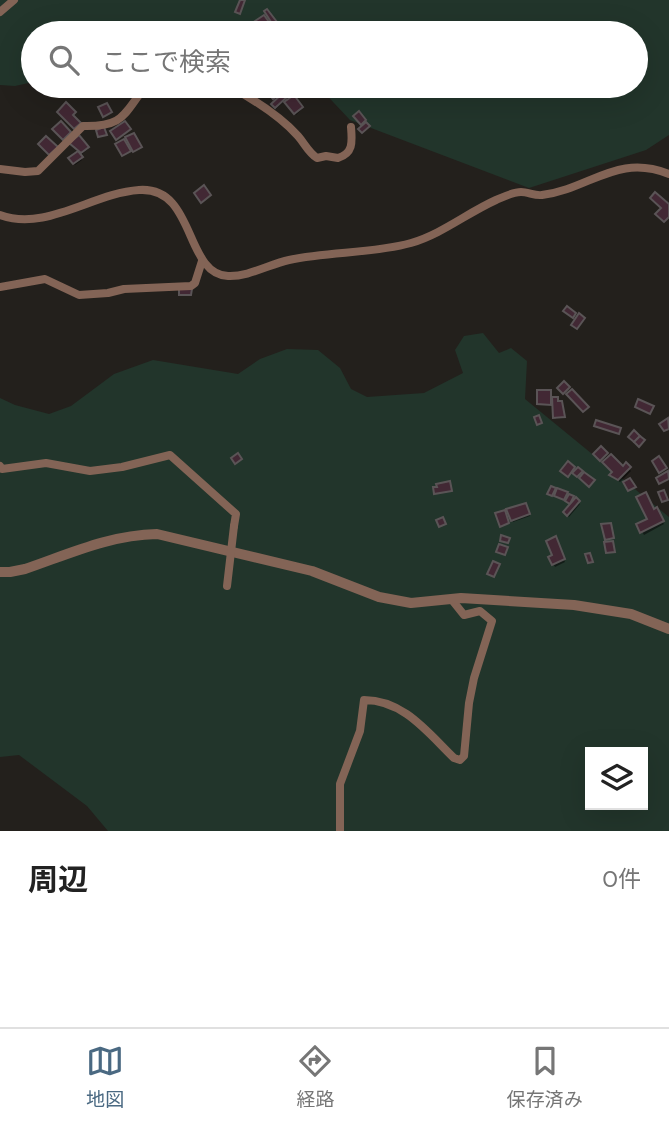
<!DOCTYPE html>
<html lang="ja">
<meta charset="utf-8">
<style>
:root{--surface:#fff;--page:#f2f2f2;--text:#222;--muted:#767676;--line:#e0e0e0;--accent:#4a6982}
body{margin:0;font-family:"DM Sans","Noto Sans JP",sans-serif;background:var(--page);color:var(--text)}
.controls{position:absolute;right:21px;bottom:21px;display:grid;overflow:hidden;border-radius:0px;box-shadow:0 7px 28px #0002}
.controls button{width:63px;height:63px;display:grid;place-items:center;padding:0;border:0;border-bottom:2px solid var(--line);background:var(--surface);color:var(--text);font:35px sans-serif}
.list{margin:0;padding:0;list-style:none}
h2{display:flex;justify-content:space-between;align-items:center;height:91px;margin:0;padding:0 28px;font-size:30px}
h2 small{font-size:23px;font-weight:400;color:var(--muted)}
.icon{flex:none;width:38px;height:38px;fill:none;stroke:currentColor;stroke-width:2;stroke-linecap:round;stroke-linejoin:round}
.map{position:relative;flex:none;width:669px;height:831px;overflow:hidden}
.search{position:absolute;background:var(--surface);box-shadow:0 7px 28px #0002;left:21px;right:21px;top:21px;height:77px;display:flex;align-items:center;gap:18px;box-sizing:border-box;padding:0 24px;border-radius:38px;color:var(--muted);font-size:26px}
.sheet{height:196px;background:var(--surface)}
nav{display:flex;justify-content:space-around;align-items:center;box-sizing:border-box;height:98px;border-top:2px solid var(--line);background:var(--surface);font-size:19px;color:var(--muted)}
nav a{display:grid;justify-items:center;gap:4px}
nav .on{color:var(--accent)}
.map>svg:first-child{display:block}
.green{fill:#22352b;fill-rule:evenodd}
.shadow{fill:#0007}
.building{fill:#422834;stroke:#5a5456;stroke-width:2}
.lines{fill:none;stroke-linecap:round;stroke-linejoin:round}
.minor{stroke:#836456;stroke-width:8}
.tertiary{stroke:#836456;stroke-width:10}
.minor-bridge{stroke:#836456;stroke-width:8}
</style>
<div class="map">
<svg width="669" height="831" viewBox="0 0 669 831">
<rect width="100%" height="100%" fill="#23201c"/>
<g class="green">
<polygon points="0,0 669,0 669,135 646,150 529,188 350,120 318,86 636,86 636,33 33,33 33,82 15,86 0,85"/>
<path d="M483,333L499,353L511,348L527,361L525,399L669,517V831H108L87,806L19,755L0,757V398L15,405L49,414L71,406L114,374L153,360L238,374L260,359L287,349L318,350L340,368L351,389L367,397L424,393L463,373L455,350L464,336ZM590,752H643V805H590Z"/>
</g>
<g class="shadow">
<polygon points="269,86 279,86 284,92 281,94 287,102 293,97 302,109 296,115 285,101 276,109 273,105 277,101 266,88"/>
<polygon points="79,137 88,149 80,156 82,160 75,165 70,158 78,151 72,143"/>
<polygon points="550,392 551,399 557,399 558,403 562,405 565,418 556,419 554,406 538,404"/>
<polygon points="601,449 609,458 623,468 626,465 631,471 620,482 613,478 611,475 613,473 596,456"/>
<polygon points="576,500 580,504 569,517 566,514"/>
<polygon points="525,505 530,516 513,522 509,510"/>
<polygon points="656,510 664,524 644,535 638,525 649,519"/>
<polygon points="557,541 565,562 555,567 550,557 554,555"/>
</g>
<g class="building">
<polygon points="240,0 245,0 240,14 235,12"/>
<polygon points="267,9 277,22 273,25 264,11"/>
<polygon points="264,15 274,29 268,33 263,33 255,21"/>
<polygon points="246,86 257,86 259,88 253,94"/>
<polygon points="267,86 281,86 284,90 273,99 264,88"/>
<polygon points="283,93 287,97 275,108 271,104"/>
<polygon points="294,95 303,107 294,114 284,102"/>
<polygon points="66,102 76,112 73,115 81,123 74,129 57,112"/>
<polygon points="107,103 112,112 103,117 98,107"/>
<polygon points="359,111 366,120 361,125 353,116"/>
<polygon points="61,121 71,132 63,140 52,129"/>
<polygon points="125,121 131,129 116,140 110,131"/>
<polygon points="366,122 370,126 362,133 358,129"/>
<polygon points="104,127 107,135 98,137 96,130"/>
<polygon points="134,133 142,147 133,152 125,137"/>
<polygon points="79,135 89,147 81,153 69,143"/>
<polygon points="46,136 58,147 49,155 38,144"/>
<polygon points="124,139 131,151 122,156 115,144"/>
<polygon points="78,151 83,157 73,164 68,158"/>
<polygon points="204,185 211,195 201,203 194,193"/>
<polygon points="655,192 669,204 669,217 664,222 655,214 661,208 650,198"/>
<polygon points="179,288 192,289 191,295 179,295"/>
<polygon points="567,306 576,313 573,318 563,311"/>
<polygon points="579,313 585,318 577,329 571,325"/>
<polygon points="564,381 570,387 563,394 557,388"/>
<polygon points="572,389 589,407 583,412 566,394"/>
<polygon points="537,390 551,390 551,405 537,404"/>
<polygon points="552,397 558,397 558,401 562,401 565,417 553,418"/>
<polygon points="638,399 654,406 650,414 635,407"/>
<polygon points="539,415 542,423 537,425 534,417"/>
<polygon points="668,418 669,429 664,431 659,424"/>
<polygon points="596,420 621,428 619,434 594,426"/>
<polygon points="634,430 640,436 634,442 628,437"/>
<polygon points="640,436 645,440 639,447 634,442"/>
<polygon points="601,446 608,453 600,461 593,454"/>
<polygon points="238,453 242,459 235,464 231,458"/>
<polygon points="611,454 623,466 626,462 631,467 618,480 609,475 612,472 602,462"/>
<polygon points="659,456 667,468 659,473 652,461"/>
<polygon points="568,461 575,467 568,477 560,471"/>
<polygon points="578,467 583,471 577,477 572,473"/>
<polygon points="668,471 669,479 659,484 656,478"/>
<polygon points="584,472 595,480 589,487 579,478"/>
<polygon points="630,478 636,487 628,491 623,482"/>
<polygon points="450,481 452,491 434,494 433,487 437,487 436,484"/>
<polygon points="551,486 556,488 552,496 547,494"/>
<polygon points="557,488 568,492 564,500 554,496"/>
<polygon points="664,490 668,500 662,502 658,492"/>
<polygon points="646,492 654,509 657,507 664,521 640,533 636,524 647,519 636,497"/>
<polygon points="569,494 574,496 570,504 565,501"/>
<polygon points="576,497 580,501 567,516 563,512"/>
<polygon points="526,503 530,514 511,521 506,509"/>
<polygon points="505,510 509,523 500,527 495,513"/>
<polygon points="443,517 446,524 439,527 436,520"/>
<polygon points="611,523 614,538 605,540 601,524"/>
<polygon points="501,535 510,538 508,543 500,541"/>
<polygon points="556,536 565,559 552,565 548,557 552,555 546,541"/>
<polygon points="613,541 615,552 606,553 604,542"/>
<polygon points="499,544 508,547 505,555 496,552"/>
<polygon points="590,553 593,562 588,563 585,554"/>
<polygon points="493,561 500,564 494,577 487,574"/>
</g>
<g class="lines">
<g class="minor">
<polyline points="0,12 14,0"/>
<path d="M229,86C253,99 280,116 298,136C305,144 308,152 317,158L326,156L338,158C354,153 352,141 351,127"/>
<path d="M0,169L25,172L38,171L83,126C125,127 123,114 146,86"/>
<path d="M0,215C46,232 93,193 139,190C196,186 184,274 228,276C248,277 270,264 289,260C329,251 371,254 411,243C442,234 467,213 496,200C503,197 513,192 521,192C528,192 535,196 542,195C590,189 617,153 669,174"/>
<polyline points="0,287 45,279 79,295 108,293 124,289 191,286 195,283 202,261"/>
<polyline points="0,466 2,469 46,463 90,471 122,467 170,455 236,514 234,526"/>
<path d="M340,831V784L360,731L364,700C404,700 428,733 454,758L460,760L464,756L469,703L474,678L492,621L480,611L464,615L452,600"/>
</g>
<path class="tertiary" d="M0,572H10L25,569C69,554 109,535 157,534L312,571L379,597L411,603L461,598L574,605L631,614L669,629"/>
<polyline class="minor-bridge" points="227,586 234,526"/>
</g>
</svg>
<div class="controls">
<button><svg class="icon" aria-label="layers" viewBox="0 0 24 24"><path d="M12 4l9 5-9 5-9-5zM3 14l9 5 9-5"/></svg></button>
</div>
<div class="search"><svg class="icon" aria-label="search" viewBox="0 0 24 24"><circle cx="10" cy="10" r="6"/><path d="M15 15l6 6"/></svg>ここで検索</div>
</div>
<section class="sheet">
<h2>周辺<small>0件</small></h2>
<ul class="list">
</ul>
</section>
<nav>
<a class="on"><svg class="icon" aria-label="map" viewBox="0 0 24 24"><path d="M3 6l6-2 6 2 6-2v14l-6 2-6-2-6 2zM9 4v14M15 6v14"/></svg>地図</a>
<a><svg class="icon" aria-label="directions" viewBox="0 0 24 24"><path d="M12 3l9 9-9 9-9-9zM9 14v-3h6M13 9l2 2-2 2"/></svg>経路</a>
<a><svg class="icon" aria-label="saved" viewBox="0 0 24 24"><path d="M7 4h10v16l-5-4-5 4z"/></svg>保存済み</a>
</nav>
